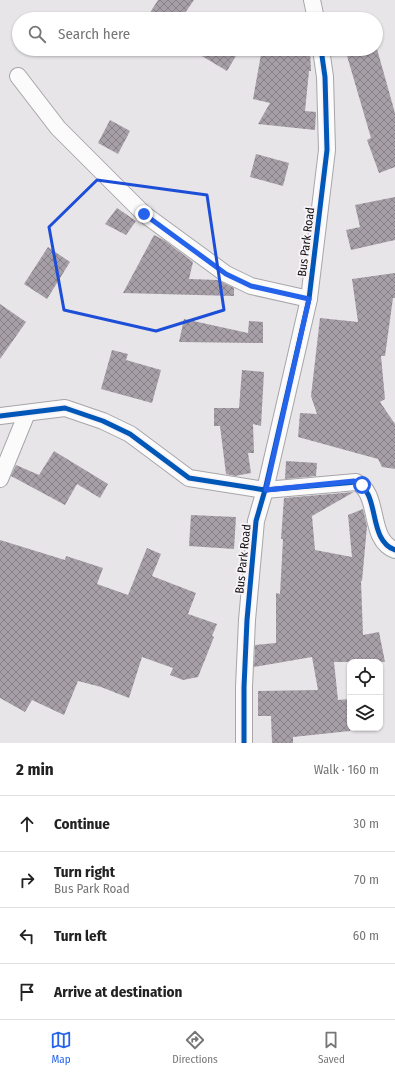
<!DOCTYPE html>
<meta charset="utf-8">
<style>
:root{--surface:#fff;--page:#f2f2f2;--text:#222;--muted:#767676;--line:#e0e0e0;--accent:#2563eb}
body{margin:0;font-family:"Fira Sans Condensed",sans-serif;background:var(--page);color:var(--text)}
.controls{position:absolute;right:12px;bottom:12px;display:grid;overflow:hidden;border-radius:8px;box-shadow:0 1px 3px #0004}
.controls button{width:36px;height:36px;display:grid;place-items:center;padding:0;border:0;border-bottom:1px solid var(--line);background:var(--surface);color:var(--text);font:20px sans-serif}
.stop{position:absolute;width:12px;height:12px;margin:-9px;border:3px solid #2563eb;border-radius:50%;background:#fff}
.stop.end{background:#2563eb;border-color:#fff;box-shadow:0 1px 4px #0008}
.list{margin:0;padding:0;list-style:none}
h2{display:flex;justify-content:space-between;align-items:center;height:52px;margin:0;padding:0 16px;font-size:17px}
h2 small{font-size:13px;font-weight:400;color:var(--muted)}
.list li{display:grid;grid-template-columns:26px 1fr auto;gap:12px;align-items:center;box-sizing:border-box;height:56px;padding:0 16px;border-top:1px solid var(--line)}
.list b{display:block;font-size:15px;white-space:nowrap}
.list p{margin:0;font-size:13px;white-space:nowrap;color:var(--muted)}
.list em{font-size:13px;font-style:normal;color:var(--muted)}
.icon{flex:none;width:22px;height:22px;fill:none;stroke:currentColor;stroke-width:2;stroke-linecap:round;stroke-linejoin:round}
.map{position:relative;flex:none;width:395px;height:743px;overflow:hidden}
.search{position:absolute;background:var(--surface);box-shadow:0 1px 3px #0004;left:12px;right:12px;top:12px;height:44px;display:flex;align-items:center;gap:10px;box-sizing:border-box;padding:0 14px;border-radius:22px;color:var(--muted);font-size:15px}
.sheet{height:276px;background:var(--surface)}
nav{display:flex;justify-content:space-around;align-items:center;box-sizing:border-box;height:56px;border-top:1px solid var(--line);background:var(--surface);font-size:11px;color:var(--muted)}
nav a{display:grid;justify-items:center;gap:2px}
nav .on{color:var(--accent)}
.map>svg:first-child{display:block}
.building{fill:url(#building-cross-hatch)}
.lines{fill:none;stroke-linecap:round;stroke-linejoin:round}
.street-casing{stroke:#a7a5a8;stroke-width:18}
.street{stroke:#fbfbfc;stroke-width:16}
.cycleway-casing{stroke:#f6f2f6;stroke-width:8}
.cycleway{stroke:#0057b8;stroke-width:5}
.route{stroke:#2563eb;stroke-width:5}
.marked{fill:none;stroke:#1d4ed8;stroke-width:3;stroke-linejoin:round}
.labels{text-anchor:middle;stroke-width:4;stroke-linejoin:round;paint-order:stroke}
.street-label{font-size:12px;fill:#100f10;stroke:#f6f2f6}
</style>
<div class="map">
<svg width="395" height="743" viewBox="0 0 395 743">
<defs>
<pattern id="building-cross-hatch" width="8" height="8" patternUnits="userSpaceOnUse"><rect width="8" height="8" fill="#a79fa8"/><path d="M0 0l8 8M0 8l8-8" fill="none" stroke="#878087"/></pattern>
</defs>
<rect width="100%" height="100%" fill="#e7e5e8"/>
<g class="building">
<polygon points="158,0 194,0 181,19 146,19"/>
<polygon points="190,49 240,49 227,71"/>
<polygon points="262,49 310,49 311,71 309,71 305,111 316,112 315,130 258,124 270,103 253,99"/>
<polygon points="345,49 377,49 395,113 395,167 379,173 367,140 371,138"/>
<polygon points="110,120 130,131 118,154 98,143"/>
<polygon points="256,154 289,163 283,186 250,177"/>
<polygon points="395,197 395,240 351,250 346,230 360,227 355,205"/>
<polygon points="117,208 136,221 126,235 105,224"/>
<polygon points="154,235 164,240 193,262 189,279 218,280 234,288 234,296 123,293"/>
<polygon points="48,247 70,262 47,299 24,284"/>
<polygon points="395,273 395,298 393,298 385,356 381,356 385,399 380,402 395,424 395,469 382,467 378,459 298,437 300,413 317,414 311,396 320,318 358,322 352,279"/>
<polygon points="0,304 26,322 0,359"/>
<polygon points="184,319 248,333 249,321 263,322 263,343 179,342"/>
<polygon points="112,350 128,354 126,360 161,370 152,403 101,389"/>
<polygon points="242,370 264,372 261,426 253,424 254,453 248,453 251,473 235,476 226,474 220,426 214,426 214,408 239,408"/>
<polygon points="54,451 108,484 100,498 77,484 65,505 11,476 16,465 39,475"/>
<polygon points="286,461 317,463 316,476 285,479"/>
<polygon points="354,492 312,516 315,550 352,557 348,515 363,509 367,526 362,581 361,581 363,635 379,632 385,662 334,662 338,700 350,699 350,731 293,737 293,743 272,743 271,716 258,716 258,691 318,690 312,657 254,667 255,645 276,643 276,593 280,594 283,539 281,539 284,498"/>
<polygon points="191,515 236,517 234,549 189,546"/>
<polygon points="0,540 65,560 66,556 103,568 97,584 128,595 147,548 161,554 152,576 196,593 188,614 217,624 212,636 214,637 198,677 183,680 170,675 173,668 142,657 129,698 101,687 78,681 64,715 32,700 25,712 0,698"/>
</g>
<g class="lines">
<g class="street-casing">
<g id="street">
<polyline points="312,0 316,19"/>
<polyline points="18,76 58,128 144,214 226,274 251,286 309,299"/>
<path d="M0,416L65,408L103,421L130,434L189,478L265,490L356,482C381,493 367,540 395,550"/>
<polyline points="0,479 27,413"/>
<polyline points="244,743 244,687 247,620 256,521 265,490 309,299 327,150 325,77 321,49"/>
</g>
</g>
<use href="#street" class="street"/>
<g class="cycleway-casing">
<g id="cycleway">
<path d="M0,416L65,408L103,421L130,434L189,478L265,490L356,482C381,493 367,540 395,550"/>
<polyline points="244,743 244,687 247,620 256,521 265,490 309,299 327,150 325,77 321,49"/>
</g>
</g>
<use href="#cycleway" class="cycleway"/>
</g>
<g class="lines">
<polyline class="route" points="144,214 226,274 251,286 309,299 266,490 354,481 362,485"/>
</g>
<path class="marked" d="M97,180L207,195L224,310L156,331L64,310L49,227Z"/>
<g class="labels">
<g class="street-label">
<text transform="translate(306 242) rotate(-83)" y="4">Bus Park Road</text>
<text transform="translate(243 559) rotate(-84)" y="4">Bus Park Road</text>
</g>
</g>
</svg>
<div class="controls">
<button><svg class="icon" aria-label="locate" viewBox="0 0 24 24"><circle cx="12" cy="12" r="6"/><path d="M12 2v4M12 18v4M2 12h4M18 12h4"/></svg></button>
<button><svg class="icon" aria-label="layers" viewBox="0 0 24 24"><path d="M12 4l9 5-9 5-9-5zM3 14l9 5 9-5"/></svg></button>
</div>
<div class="stop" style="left:362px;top:485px"></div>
<div class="stop end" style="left:144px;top:214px"></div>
<div class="search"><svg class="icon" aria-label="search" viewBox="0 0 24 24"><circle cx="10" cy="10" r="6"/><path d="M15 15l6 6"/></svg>Search here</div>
</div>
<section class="sheet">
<h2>2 min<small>Walk · 160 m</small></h2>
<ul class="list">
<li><svg class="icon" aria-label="ahead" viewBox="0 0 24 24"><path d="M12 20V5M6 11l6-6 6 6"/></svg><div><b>Continue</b></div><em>30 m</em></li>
<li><svg class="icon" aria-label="right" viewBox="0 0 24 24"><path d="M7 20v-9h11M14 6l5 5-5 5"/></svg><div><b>Turn right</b><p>Bus Park Road</p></div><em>70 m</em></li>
<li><svg class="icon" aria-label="left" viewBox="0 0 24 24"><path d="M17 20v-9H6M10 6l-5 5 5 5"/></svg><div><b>Turn left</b></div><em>60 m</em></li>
<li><svg class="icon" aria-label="arrive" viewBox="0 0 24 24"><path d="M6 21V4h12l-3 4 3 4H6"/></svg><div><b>Arrive at destination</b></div></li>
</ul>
</section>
<nav>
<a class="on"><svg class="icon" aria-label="map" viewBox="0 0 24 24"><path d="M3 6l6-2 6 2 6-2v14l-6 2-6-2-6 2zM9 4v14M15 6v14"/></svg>Map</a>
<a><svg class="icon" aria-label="directions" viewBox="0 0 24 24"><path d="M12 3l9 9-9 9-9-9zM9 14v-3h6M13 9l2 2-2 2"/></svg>Directions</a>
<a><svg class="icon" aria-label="saved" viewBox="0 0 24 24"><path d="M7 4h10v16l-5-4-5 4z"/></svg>Saved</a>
</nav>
